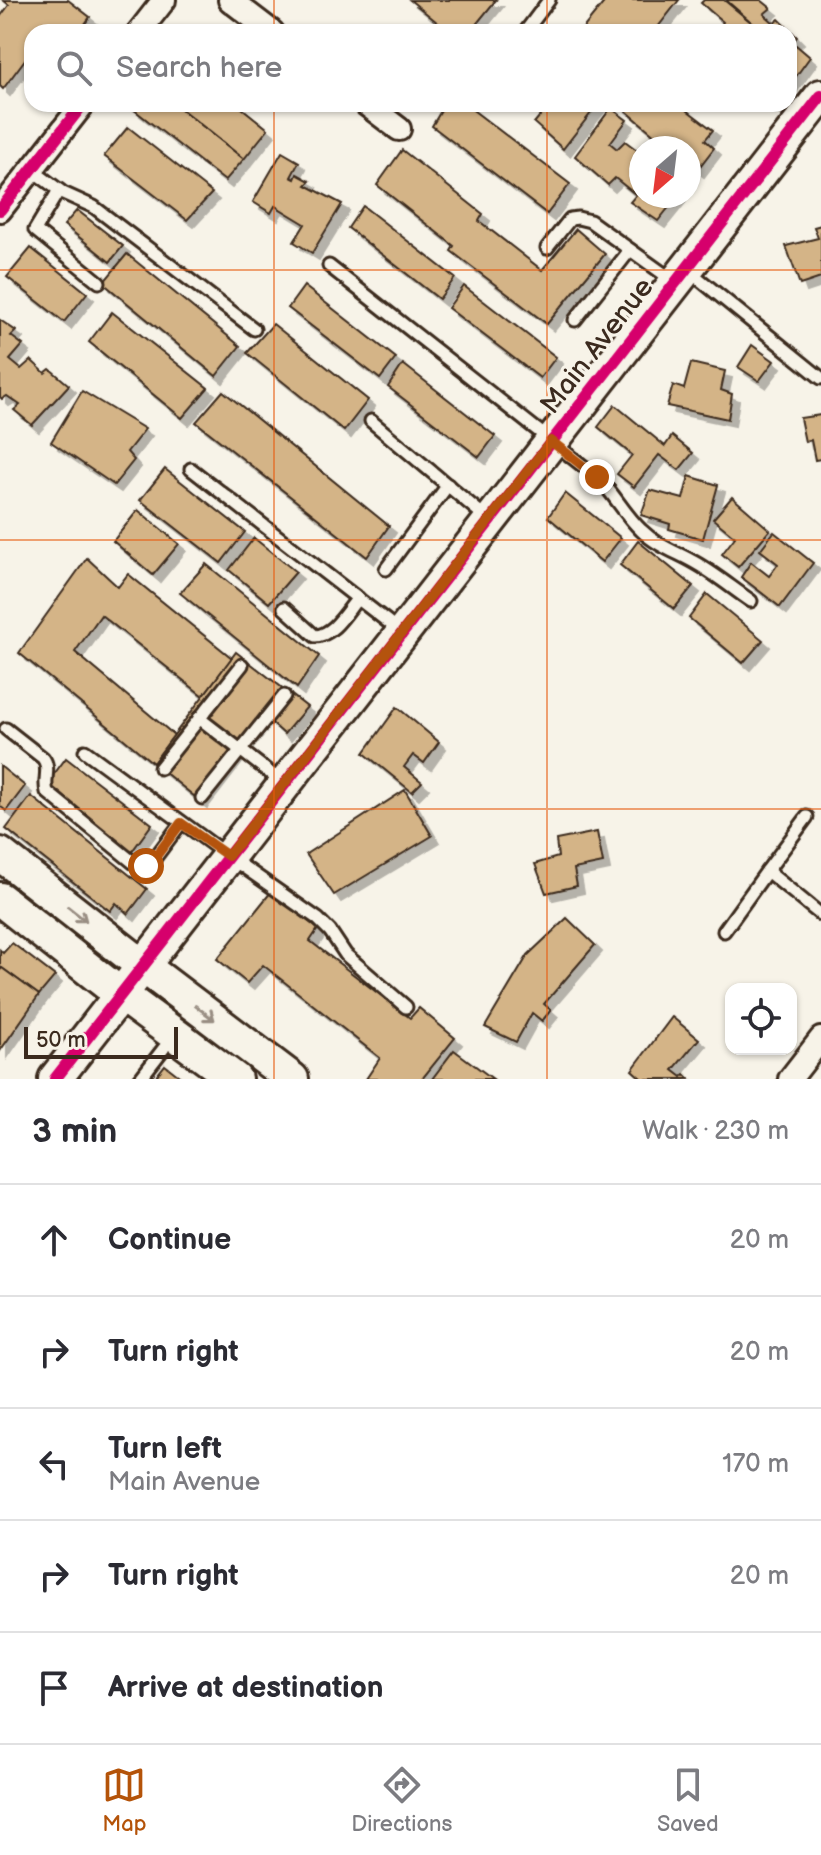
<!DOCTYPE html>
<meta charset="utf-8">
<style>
:root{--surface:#fff;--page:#f7f7f7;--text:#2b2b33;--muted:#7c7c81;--line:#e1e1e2;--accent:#b45309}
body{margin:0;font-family:"Balsamiq Sans",sans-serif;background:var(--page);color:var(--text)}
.controls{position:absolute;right:24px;bottom:24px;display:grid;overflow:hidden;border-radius:16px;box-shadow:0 2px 6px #0004}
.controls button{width:72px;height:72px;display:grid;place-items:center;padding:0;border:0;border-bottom:2px solid var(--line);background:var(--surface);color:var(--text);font:40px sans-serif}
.compass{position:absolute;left:629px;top:136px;width:72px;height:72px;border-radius:50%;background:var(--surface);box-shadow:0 2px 6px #0004;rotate:208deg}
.scale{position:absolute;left:24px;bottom:20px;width:154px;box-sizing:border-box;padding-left:8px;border:4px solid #3b2a1e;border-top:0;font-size:22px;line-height:28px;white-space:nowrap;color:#3b2a1e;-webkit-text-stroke:6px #f7f3e8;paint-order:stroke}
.stop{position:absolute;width:24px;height:24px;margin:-18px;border:6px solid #b45309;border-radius:50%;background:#fff}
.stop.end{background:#b45309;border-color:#fff;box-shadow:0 2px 8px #0008}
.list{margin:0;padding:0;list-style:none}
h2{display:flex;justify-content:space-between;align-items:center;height:104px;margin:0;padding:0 32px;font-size:34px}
h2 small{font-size:26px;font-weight:400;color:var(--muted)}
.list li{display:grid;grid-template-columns:52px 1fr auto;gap:24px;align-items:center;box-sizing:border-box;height:112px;padding:0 32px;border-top:2px solid var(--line)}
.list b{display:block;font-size:30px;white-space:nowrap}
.list p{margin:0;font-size:26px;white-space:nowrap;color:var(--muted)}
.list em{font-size:26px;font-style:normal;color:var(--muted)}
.icon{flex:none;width:44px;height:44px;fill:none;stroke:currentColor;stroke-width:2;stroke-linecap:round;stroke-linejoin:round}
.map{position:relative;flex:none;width:821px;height:1079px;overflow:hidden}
.search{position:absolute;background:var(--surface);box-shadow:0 2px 6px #0004;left:24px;right:24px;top:24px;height:88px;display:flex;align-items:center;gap:20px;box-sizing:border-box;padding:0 28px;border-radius:24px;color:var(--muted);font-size:30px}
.sheet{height:664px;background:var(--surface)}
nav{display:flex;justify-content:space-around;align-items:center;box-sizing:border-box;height:112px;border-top:2px solid var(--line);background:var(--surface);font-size:22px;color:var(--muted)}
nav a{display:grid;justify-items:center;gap:4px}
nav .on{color:var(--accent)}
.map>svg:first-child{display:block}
.building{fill:#d4b487;stroke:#3b2a1e;stroke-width:2;filter:url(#shadow)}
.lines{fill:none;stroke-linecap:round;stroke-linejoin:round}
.lane-casing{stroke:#3b2a1e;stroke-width:17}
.street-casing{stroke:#3b2a1e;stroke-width:28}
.secondary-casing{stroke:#3b2a1e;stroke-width:38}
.lane{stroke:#f7f3e8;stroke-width:11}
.street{stroke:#f7f3e8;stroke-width:22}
.secondary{stroke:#f7f3e8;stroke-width:32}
.cycleway-casing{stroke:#f7f3e8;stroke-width:17}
.cycleway{stroke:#d6006c;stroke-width:12}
.oneway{stroke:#998e83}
.route{stroke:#b45309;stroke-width:10}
.grid{fill:none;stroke:#e8590c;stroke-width:2;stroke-opacity:0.55}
.labels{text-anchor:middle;stroke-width:6;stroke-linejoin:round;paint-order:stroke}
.street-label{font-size:28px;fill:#3b2a1e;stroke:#f7f3e8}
</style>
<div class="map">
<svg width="821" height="1079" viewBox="0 0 821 1079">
<defs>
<filter id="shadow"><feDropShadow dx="7" dy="7" stdDeviation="0" flood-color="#0004"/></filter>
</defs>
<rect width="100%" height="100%" fill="#f7f3e8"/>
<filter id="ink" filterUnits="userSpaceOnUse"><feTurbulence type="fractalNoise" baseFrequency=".0125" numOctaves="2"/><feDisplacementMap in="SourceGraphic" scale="16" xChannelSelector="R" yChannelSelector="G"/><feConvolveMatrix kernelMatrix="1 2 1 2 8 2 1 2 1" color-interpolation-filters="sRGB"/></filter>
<g filter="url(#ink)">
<g class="building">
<polygon points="3,0 68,0 90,17 79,32 32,32 32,50 3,89 0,86 0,17 9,5"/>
<polygon points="410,0 496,0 470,32 449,32"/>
<polygon points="606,0 679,0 654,32 580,32"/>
<polygon points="704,0 724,0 757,27 754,32 717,32 723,22 701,3"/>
<polygon points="727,0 761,0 771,8 764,14 774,23 779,19 797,37 789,44 789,32 754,32 757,27 727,1"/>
<polygon points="796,45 810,57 789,86 789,52"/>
<polygon points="137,104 175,104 244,159 225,181 133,109"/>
<polygon points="175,104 237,104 268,129 244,159"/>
<polygon points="445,104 465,104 570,184 547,214 432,126"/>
<polygon points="550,104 598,104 563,149 534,123"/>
<polygon points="618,104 679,104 713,130 705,140 714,148 697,170 689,164 689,148 670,148"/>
<polygon points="611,108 627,120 610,143 617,149 625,141 641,153 641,196 678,196 658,221 630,202 636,195 615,178 608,185 575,156"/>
<polygon points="128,127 212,193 187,220 104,156"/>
<polygon points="402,150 483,214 479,221 542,270 576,229 605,254 547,324 451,251 454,246 377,185"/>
<polygon points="282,152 299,162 291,177 295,179 297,174 310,181 306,185 342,204 312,253 294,242 305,224 275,206 271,213 253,202"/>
<polygon points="363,206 455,278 439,299 348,228"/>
<polygon points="77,210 123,246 110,262 64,225"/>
<polygon points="821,225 821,278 800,285 786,246 818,238 814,227"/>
<polygon points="31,248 87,293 64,322 7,277"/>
<polygon points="127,254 240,346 216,376 103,283"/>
<polygon points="304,286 396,358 380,379 288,308"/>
<polygon points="464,286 556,357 540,378 448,308"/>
<polygon points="112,312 208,388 182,418 89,342"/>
<polygon points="0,320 16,331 11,336 23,345 10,360 21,369 31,360 45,373 50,369 69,385 32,425 14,410 20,405 7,396 2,399 0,397"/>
<polygon points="273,324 368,400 344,431 247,353"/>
<polygon points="752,345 774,361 759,381 738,367"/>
<polygon points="691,363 725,371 721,390 732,394 728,419 667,406 673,385 684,389"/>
<polygon points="403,364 495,436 479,457 388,387"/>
<polygon points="82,391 145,429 127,452 134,460 114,485 51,442"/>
<polygon points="223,391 389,526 367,557 196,422"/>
<polygon points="615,405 665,446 672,436 693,453 679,470 659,455 634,487 617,474 632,455 598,427"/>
<polygon points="821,415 821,459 815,460 811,440 805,442 800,418"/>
<polygon points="165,469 245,532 221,563 140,500"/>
<polygon points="689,476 718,485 703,539 669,529 670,524 641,515 650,490 683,499"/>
<polygon points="565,493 621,538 602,562 548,517"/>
<polygon points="732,497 770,530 738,567 722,554 735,537 713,519"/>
<polygon points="138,510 179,544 153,575 113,541"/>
<polygon points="774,532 813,563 780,607 741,577 751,562 769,576 778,564 760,550"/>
<polygon points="254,538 296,572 269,603 229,570"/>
<polygon points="638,541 693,586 674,609 620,565"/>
<polygon points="87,558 118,587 128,574 232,658 203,696 101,615 75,652 174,735 153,763 19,653"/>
<polygon points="206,564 319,656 297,688 180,593"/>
<polygon points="707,594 763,640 743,663 689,618"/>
<polygon points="236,652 307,707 284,734 265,717 200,801 153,763"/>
<polygon points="397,707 439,742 424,763 413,755 404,767 422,782 412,792 364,753"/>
<polygon points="66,758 152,824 130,854 46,785"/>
<polygon points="0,766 25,786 6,811 0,806"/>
<polygon points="405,790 432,836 334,895 306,854"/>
<polygon points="31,796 147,889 128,914 116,903 110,911 6,829"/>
<polygon points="597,832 603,863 574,869 577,886 546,893 535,864 558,857 556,840"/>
<polygon points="271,892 318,929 310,941 410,1018 419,1008 455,1038 422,1079 366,1079 380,1058 263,965 247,983 217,959"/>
<polygon points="567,918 595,945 544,1004 551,1010 542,1021 532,1013 516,1042 485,1027 528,955"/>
<polygon points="12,943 55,976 39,995 2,968 0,970 0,950 3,953"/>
<polygon points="2,968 39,995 0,1051 0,970"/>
<polygon points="672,1017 699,1039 673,1070 682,1077 685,1074 690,1079 642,1079 632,1070"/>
<polygon points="454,1050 493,1079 432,1079"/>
<polygon points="165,1065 183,1079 154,1079"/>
</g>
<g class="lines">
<g class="lane-casing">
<g id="lane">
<polyline points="525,32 549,0"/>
<polyline points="32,170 63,193 94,207 254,329"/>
<polyline points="59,190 35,230 99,282"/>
<polyline points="547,248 570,219 578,218 590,221 675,282"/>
<path d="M329,266L597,477C614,493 624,514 641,530C656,545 676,552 694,562C714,573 732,588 751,601"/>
<polyline points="688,270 821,378"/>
<polyline points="575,320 630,250"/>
<polyline points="371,421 489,520"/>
<polyline points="191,469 401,632"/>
<polyline points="386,569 448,485"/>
<path d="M284,608L315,636C334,635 346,612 358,598"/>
<polyline points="199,718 283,783"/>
<path d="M6,729L43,758C51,768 43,780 47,792L134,863L146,866L151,863L181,823"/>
<polyline points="85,751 228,856 318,919 330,931 346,955 406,1007"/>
<polyline points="160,768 242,665"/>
<polyline points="202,798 284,696"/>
<polyline points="767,871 807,817"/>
<polyline points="724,931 767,871 821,915"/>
<polyline points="140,1079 164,1048"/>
</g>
</g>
<g class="street-casing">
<g id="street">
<polyline points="230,0 272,32"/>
<polyline points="139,32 164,0"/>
<polyline points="366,104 399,129"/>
<polyline points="0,210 83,104"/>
<polyline points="790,1079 821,1039"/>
</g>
</g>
<g class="secondary-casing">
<g id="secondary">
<polyline points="0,854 143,966 292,1079"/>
<polyline points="0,899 120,994 235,1079"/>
<polyline points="55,1079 821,96"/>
</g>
</g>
<use href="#lane" class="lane"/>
<use href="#street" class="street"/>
<use href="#secondary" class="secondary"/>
<g class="cycleway-casing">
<g id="cycleway">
<polyline points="0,210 83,104"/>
<polyline points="55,1079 821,96"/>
</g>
</g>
<use href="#cycleway" class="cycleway"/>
</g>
<defs><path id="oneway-shaft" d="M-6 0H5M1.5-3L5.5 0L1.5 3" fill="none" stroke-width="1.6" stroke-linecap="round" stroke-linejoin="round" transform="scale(2)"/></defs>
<g class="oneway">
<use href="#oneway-shaft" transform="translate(77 914) rotate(38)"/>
<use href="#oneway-shaft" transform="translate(205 1013) rotate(37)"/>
</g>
</g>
<g class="lines" filter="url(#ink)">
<polyline class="route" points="146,866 151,863 181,823 228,856 551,441 597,477"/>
</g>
<path class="grid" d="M274,0V32M547,0V32M274,104V1079M547,104V1079M0,270H821M0,540H821M0,809H821"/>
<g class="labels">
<g class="street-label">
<text transform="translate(596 345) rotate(-52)" y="10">Main Avenue</text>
</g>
</g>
</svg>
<div class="controls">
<button><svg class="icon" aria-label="locate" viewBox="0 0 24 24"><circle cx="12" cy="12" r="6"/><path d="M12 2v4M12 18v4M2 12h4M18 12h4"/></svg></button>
</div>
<svg class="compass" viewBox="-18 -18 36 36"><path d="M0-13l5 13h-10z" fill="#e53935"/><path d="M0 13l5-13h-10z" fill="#7c7c81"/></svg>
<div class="scale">50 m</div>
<div class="stop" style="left:146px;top:866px"></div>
<div class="stop end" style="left:597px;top:477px"></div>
<div class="search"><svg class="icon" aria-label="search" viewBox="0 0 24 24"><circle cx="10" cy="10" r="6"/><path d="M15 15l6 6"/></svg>Search here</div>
</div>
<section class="sheet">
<h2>3 min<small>Walk · 230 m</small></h2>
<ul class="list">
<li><svg class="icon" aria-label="ahead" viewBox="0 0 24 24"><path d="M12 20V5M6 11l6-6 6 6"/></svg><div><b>Continue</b></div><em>20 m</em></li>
<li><svg class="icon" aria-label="right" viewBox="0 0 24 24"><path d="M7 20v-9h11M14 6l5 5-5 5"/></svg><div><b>Turn right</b></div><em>20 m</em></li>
<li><svg class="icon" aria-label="left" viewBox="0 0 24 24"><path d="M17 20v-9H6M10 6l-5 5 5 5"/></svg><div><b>Turn left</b><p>Main Avenue</p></div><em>170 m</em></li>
<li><svg class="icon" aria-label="right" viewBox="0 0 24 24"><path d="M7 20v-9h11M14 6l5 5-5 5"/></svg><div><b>Turn right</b></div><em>20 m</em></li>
<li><svg class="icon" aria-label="arrive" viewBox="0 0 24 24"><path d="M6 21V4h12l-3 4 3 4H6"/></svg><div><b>Arrive at destination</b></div></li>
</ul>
</section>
<nav>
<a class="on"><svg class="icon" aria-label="map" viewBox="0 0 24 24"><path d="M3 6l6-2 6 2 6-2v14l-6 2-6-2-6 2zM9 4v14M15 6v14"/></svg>Map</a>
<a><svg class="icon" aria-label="directions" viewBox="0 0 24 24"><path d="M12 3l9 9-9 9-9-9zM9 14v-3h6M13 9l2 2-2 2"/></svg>Directions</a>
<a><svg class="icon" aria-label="saved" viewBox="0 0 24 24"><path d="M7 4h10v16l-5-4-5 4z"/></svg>Saved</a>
</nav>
